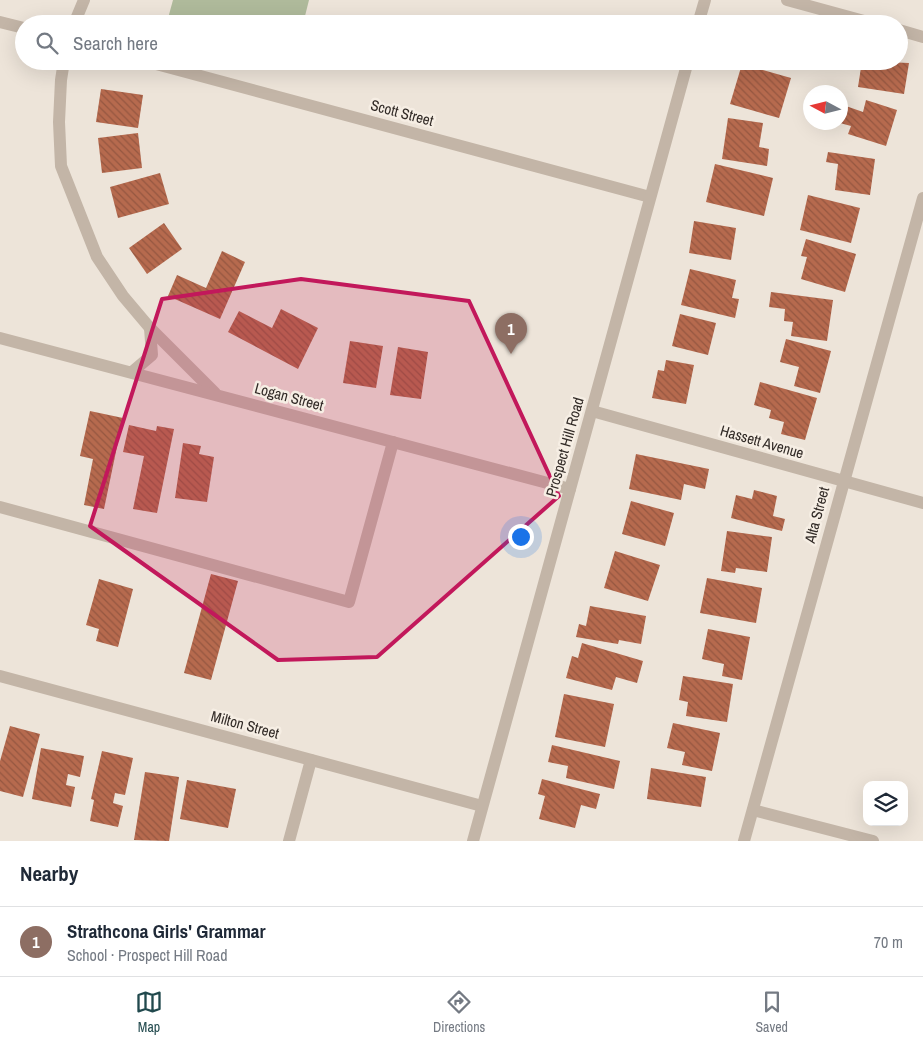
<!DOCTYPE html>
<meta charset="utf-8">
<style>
:root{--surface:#fff;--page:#f2f2f3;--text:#1f2937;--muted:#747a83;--line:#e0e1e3;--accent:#21494d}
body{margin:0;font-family:"Archivo Narrow",sans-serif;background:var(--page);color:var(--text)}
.controls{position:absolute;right:15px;bottom:15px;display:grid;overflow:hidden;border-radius:10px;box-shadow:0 5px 20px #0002}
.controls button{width:45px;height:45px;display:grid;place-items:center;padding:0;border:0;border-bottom:1px solid var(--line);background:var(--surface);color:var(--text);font:25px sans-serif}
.compass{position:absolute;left:803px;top:85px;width:45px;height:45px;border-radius:50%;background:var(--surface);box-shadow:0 5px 20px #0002;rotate:277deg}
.you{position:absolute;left:520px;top:536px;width:18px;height:18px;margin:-12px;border:4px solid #fff;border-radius:50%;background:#1a73e8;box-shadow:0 0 0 8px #1a73e833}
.badge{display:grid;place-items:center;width:32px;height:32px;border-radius:50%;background:var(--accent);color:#fff;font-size:16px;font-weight:700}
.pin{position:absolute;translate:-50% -41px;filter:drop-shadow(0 1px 2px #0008)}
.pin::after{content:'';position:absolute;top:26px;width:18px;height:15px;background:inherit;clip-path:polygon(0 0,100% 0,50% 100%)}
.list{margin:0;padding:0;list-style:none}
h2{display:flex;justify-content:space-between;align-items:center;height:65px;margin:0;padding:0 20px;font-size:21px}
h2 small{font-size:16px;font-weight:400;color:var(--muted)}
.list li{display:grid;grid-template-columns:32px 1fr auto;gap:15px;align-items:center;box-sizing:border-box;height:70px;padding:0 20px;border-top:1px solid var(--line)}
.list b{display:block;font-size:19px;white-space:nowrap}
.list p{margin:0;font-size:16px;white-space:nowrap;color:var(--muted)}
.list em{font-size:16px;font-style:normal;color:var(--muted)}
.icon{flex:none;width:28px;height:28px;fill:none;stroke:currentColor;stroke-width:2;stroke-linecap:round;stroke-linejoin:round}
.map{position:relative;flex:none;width:923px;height:841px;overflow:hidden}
.search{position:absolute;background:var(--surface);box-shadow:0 5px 20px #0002;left:15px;right:15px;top:15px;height:55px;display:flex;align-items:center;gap:12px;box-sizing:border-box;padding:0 18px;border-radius:28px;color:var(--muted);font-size:19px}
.sheet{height:135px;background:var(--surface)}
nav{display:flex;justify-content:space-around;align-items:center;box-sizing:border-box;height:70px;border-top:1px solid var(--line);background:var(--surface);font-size:14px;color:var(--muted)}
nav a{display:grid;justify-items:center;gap:2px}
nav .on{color:var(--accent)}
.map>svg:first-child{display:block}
.grass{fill:#afba9b}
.building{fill:url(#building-back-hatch)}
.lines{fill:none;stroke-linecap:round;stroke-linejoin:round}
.minor{stroke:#c3b5a7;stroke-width:12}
.marked{fill:#c2185b;fill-opacity:0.2;stroke:#c2185b;stroke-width:4;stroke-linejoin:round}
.labels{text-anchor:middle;stroke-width:5;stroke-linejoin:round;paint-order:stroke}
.street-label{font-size:15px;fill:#312a26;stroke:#f6eee4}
</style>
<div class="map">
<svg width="923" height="841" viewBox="0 0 923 841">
<defs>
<pattern id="building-back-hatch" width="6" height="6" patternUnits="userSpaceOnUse" patternTransform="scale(1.25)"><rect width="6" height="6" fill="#b66a4e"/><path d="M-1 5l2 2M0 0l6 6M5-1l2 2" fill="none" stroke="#955741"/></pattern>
</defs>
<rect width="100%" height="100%" fill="#ede4d9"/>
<polygon class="grass" points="173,0 309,0 303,24 169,24 167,22"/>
<g class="building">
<polygon points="862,61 909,63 904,94 858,87"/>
<polygon points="742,64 791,78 779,118 730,104"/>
<polygon points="101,89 143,95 138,128 96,122"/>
<polygon points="866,100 897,110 886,146 848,134 851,126 840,123 840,112 843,105 863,112"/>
<polygon points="728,118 763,123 759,147 769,149 767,166 722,159"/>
<polygon points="138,133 142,168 102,173 98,138"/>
<polygon points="828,152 875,159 870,195 835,190 838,164 826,162"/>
<polygon points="715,164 773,178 764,216 706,202"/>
<polygon points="160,173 169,204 118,218 110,187"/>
<polygon points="808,195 860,208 851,243 800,230"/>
<polygon points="694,221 736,228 731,260 689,253"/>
<polygon points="164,223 182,249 147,274 129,248"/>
<polygon points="806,239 856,254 845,292 801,279 807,257 801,256"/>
<polygon points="222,251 245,262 220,319 168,296 177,275 206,288"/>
<polygon points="690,269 736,280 732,298 739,299 735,318 681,305"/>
<polygon points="771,292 833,300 827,341 791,336 793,322 784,321 785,309 769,307"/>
<polygon points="281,309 318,328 298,369 228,332 239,311 272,328"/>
<polygon points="680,314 716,323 708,355 672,346"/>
<polygon points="786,339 831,351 820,393 794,386 799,367 780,362"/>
<polygon points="350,341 383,346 376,388 343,383"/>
<polygon points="398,347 428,352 421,399 390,395"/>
<polygon points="666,360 694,365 686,404 652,398 658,370 664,371"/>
<polygon points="760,382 817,398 805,440 781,434 784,422 769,418 771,410 754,405"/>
<polygon points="90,411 123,418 104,509 84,505 93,459 80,456"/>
<polygon points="129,425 156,431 157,426 174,429 157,513 133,509 144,456 123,452"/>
<polygon points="183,443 201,446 199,454 214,457 207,502 175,498"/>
<polygon points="636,454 709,469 705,489 684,484 681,500 629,489"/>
<polygon points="754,490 777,496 773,516 785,519 782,531 731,518 736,495 752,499"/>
<polygon points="631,501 674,513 665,546 622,534"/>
<polygon points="727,531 772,537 767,572 736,568 735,573 721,571"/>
<polygon points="615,551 660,565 648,601 604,588"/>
<polygon points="211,574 238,581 211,680 184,673"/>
<polygon points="707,578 762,588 756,623 700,613"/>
<polygon points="99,579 133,589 118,647 96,641 99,629 86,625"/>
<polygon points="590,606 646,616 641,644 619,640 618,644 576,637 579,624 586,626"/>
<polygon points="708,629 750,637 742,680 722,676 724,664 702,659"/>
<polygon points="582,643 643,661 637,683 616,677 612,690 566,678 572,656 578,658"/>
<polygon points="683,676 733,684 727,722 686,716 688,702 679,700"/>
<polygon points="564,694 614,704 605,747 555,737"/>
<polygon points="673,723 720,733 712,771 682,765 685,752 667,748"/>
<polygon points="10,726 40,734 23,797 0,791 0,761"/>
<polygon points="552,745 620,761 614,789 566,778 568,766 548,762"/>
<polygon points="41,748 84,756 80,777 68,774 66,785 75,787 71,807 32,799"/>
<polygon points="102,751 133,758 125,795 115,793 113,803 123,806 118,827 90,821 94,800 91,799"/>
<polygon points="651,768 706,777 701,807 647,799"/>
<polygon points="145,772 179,777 169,841 134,840"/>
<polygon points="542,779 600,794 596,809 581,805 575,828 539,819 545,796 538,794"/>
<polygon points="187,780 236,789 228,828 180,819"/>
</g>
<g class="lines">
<g class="minor">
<polyline points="787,0 875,24"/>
<polyline points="0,22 24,28"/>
<polyline points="74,24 84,0"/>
<polyline points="698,24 705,0"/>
<polyline points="899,30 923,37"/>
<polyline points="64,61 61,80 59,122 61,166 97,257 123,296 150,328 215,393"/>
<polyline points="145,61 650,197"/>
<polyline points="0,338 570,489"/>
<polyline points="132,372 152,355 150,328"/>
<polyline points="592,411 923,503"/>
<polyline points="0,507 349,602 393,442"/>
<polyline points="0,676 482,806"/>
<polyline points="753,810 873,841"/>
<polyline points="289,841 311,760"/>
<polyline points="473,841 688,61"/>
<polyline points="744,841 923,198"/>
</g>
</g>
<path class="marked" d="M301,279L469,301L559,496L377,657L278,660L90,526L162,299Z"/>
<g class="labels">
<g class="street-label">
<text transform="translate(402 113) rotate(15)" y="5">Scott Street</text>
<text transform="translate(289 397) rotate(15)" y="5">Logan Street</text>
<text transform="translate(762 442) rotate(16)" y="5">Hassett Avenue</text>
<text transform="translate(565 447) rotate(-74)" y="5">Prospect Hill Road</text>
<text transform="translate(817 515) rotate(-75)" y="5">Alta Street</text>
<text transform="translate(245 725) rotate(15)" y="5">Milton Street</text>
</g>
</g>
</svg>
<div class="controls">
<button><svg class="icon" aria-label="layers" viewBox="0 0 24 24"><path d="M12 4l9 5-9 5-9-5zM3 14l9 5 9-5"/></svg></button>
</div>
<svg class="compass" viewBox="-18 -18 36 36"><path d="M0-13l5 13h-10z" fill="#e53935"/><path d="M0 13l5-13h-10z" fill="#747a83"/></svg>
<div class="you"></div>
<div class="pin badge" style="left:511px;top:354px;background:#8d6e63">1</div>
<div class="search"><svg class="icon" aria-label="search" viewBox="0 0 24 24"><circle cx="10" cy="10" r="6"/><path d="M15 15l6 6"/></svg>Search here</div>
</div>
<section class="sheet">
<h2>Nearby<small></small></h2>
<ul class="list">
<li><span class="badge" style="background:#8d6e63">1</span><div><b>Strathcona Girls' Grammar</b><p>School · Prospect Hill Road</p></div><em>70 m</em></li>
</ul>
</section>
<nav>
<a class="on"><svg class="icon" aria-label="map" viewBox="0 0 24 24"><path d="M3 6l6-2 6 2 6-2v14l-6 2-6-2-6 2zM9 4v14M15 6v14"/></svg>Map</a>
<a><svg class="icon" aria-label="directions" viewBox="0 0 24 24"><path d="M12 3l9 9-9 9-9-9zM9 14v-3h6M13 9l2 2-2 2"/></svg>Directions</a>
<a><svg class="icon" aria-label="saved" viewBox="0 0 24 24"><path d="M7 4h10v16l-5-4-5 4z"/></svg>Saved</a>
</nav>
